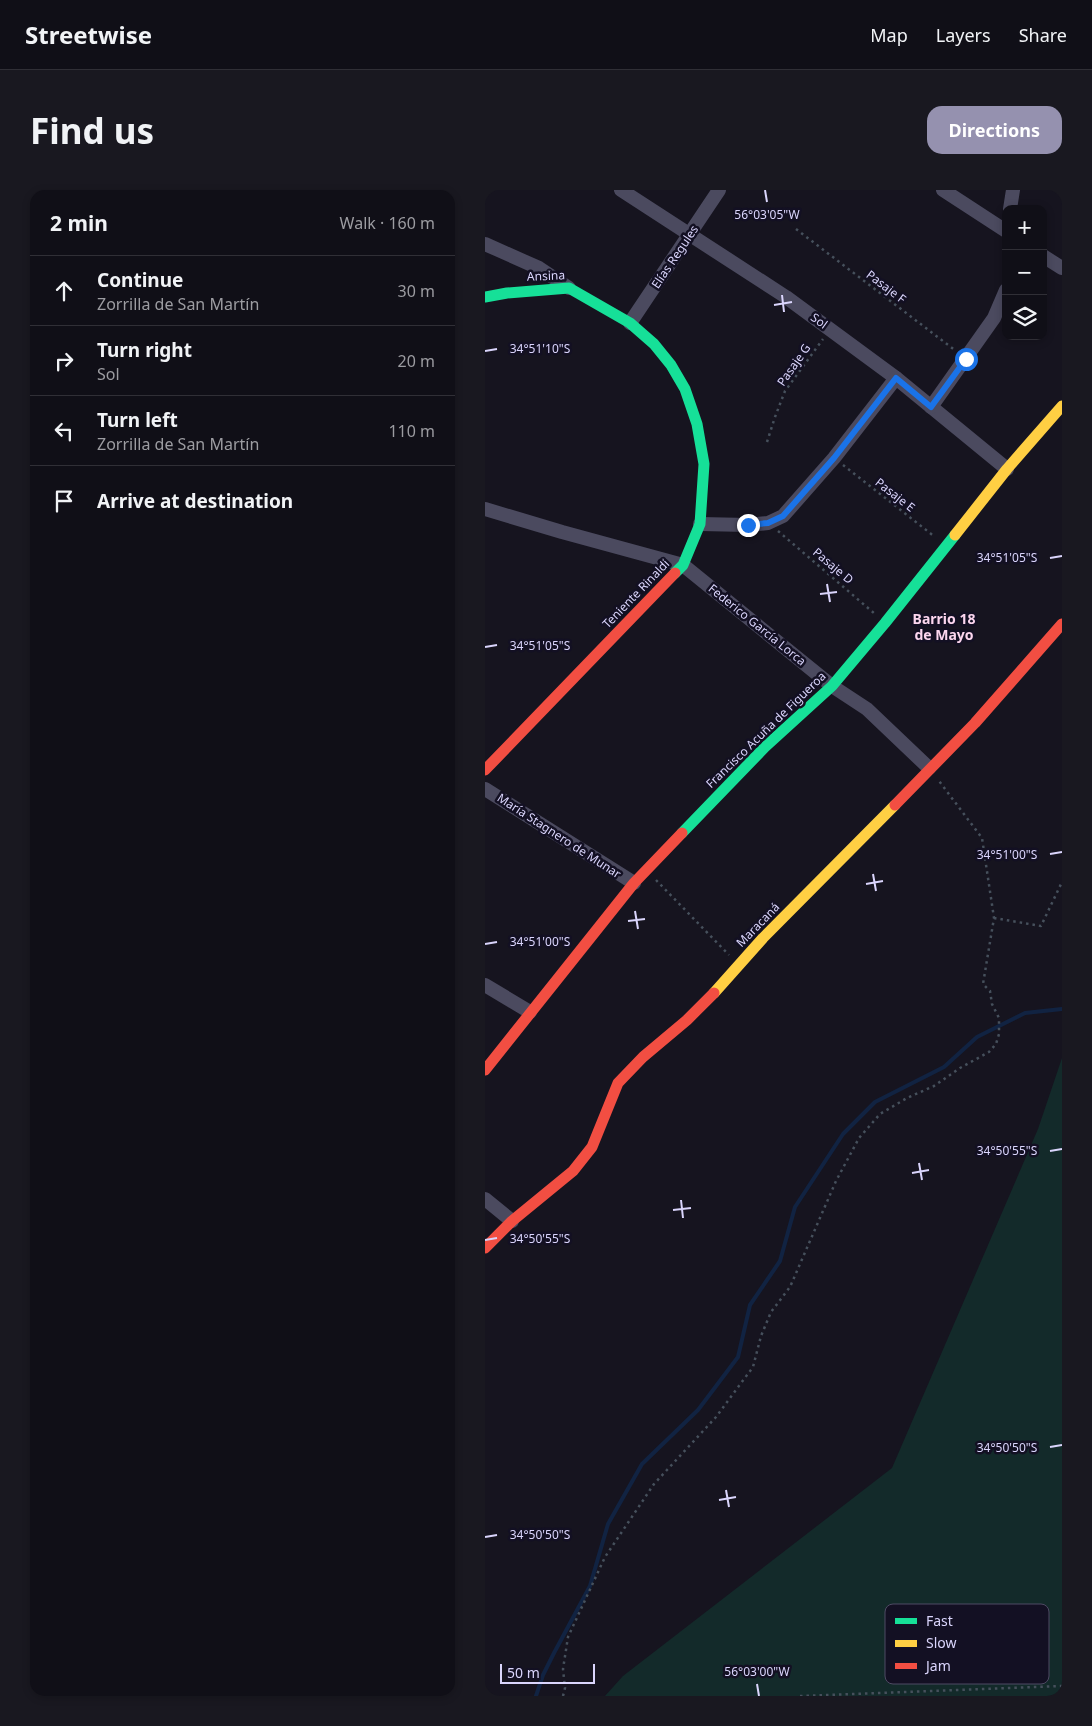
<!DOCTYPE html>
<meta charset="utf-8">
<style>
:root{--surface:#100f17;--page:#191820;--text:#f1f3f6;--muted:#9c9ca1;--line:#302f36;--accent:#9591af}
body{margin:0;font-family:"Noto Sans",sans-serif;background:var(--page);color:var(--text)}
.controls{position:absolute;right:15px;top:15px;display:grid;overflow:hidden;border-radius:10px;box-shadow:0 2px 8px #0003}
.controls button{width:45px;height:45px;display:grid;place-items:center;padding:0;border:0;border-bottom:1px solid var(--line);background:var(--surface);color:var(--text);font:25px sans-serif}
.scale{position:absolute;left:15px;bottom:12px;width:95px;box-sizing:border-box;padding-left:5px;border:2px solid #dad5fc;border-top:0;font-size:14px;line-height:18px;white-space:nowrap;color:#dad5fc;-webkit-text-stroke:4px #131023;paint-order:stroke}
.stop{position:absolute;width:15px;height:15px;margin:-11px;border:4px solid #1a73e8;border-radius:50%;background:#fff}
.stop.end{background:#1a73e8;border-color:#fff;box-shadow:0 1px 5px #0008}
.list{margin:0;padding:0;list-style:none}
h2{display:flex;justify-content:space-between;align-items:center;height:65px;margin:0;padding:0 20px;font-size:21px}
h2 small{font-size:16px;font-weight:400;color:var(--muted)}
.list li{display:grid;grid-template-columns:32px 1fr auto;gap:15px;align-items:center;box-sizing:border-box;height:70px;padding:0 20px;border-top:1px solid var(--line)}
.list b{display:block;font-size:19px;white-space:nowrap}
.list p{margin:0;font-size:16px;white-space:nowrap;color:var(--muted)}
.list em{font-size:16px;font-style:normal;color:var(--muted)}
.icon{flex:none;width:28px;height:28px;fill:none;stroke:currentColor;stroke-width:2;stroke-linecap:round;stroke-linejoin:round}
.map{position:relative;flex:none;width:577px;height:1506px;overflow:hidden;border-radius:15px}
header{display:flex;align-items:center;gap:30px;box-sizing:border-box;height:70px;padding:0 25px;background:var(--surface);border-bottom:1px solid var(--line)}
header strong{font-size:24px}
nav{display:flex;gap:28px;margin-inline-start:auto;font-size:18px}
.intro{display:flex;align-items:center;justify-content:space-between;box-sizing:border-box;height:120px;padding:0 30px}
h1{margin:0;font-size:35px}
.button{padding:12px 22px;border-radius:15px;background:var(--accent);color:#fff;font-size:18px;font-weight:700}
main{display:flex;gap:30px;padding:0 30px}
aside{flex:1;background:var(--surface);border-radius:15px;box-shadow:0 2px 8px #0003}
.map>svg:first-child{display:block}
.green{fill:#132a2a}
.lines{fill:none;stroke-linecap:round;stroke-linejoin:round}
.stream{stroke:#112342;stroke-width:4}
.path{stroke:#46505c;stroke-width:2.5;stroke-dasharray:2.5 4;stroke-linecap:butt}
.street{stroke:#4b4a5f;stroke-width:14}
.fast{stroke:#16e098;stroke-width:11}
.slow{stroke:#ffcf43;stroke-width:11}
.jam{stroke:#f24e42;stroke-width:11}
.route{stroke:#1a73e8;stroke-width:6}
.ticks{fill:none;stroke:#dad5fc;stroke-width:2}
.labels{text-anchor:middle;stroke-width:5;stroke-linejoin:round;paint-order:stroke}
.street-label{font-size:12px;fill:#dad5fc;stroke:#131023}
.neighbourhood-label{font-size:14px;font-weight:bold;fill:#fcd6ee;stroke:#131023}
.key{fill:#131023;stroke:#4f4b64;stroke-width:1}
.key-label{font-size:14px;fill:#dad5fc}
.ticks-label{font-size:12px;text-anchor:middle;fill:#dad5fc;stroke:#131023;stroke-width:5;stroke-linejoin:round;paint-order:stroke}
</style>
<header>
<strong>Streetwise</strong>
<nav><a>Map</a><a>Layers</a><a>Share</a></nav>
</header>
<div class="intro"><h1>Find us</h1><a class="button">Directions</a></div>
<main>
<aside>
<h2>2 min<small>Walk · 160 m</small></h2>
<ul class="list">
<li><svg class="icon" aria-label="ahead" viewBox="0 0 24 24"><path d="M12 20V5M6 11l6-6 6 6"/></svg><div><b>Continue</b><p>Zorrilla de San Martín</p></div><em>30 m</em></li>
<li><svg class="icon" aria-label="right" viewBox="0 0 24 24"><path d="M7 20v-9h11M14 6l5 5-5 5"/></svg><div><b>Turn right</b><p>Sol</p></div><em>20 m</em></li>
<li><svg class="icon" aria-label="left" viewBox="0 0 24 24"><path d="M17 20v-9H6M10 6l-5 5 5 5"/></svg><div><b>Turn left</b><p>Zorrilla de San Martín</p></div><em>110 m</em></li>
<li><svg class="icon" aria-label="arrive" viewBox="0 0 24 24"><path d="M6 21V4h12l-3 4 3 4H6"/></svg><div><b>Arrive at destination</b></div></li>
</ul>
</aside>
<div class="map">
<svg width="577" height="1506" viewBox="0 0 577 1506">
<rect width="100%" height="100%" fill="#16141f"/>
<polygon class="green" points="577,868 577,1506 120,1506 138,1486 407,1278 553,939"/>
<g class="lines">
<polyline class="stream" points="51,1506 58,1485 69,1463 105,1396 123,1334 157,1274 213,1220 253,1167 265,1115 295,1071 310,1017 358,944 390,912 459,877 492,847 540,823 577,819"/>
<g class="path">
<polyline points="311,39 471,161"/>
<polyline points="282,252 290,227 300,201 338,149"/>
<polyline points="358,275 450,347"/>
<polyline points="293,341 390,424"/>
<polyline points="171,690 244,765"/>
<polyline points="509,728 556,736 577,692"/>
<polyline points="78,1506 80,1498 78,1479 83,1447 120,1367 169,1294 231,1227 268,1177 276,1146 286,1122 305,1097 351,991 374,948 395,924 422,908 449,896 475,878 504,862 511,854 514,844 514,828 507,814 505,801 498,794 509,728 497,648 454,591"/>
<polyline points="315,1506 577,1496"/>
</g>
<g class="street">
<polyline points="136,0 301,107 411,188 522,279"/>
<polyline points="458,0 521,41"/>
<polyline points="525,19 528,0"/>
<polyline points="0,54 54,78 84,98"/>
<polyline points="558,66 577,78"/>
<polyline points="145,133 234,0"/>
<polyline points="446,217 509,128 521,100"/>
<polyline points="0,319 77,342 198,375 347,496 382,519 444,578"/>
<polyline points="215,334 263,335 283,333 298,326 349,268 411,188"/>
<polyline points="0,599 149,693"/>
<polyline points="0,795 45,822"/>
<polyline points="0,1009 27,1031"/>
</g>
<g class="fast">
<polyline points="0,107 22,103 84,98 145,133 169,154 186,175 200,199 212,234 219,274 215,334 198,375 190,383"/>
<polyline points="197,643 280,557 347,496 400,433 470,345"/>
</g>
<g class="slow">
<polyline points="470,345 522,279 577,216"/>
<polyline points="229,803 278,748 410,615"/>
</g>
<g class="jam">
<polyline points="0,580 190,383"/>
<polyline points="410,615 490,533 577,434"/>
<polyline points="0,880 149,693 197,643"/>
<polyline points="0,1058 27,1031 88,981 107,957 133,893 158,867 202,830 229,803"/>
</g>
</g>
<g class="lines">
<polyline class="route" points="263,335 283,333 298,326 349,268 411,188 446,217 481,169"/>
</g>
<path class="ticks" d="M280,0L282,12M297,105L299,122M289,115L307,112M0,161L12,159M565,368L577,366M342,394L345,412M335,404L352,402M0,457L12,455M565,664L577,662M388,684L391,701M381,694L398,691M150,721L153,739M143,731L160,729M0,754L12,752M565,961L577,959M434,973L437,990M427,983L444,980M196,1010L198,1028M188,1020L206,1018M0,1050L12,1048M565,1257L577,1255M241,1300L244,1317M234,1310L251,1307M0,1347L12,1345M272,1494L274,1506"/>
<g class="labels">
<g class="street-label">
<text transform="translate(190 67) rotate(-56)" y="4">Elías Regules</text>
<text transform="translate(61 86) rotate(-2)" y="4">Ansina</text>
<text transform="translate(401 97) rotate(37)" y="4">Pasaje F</text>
<text transform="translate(334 131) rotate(36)" y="4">Sol</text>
<text transform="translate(309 175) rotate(-55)" y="4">Pasaje G</text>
<text transform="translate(410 305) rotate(38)" y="4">Pasaje E</text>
<text transform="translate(348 376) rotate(40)" y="4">Pasaje D</text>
<text transform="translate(151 404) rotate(-46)" y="4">Teniente Rinaldi</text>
<text transform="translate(272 435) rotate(39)" y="4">Federico García Lorca</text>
<text transform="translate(281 540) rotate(-44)" y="4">Francisco Acuña de Figueroa</text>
<text transform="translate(74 646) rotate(33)" y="4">María Stagnero de Munar</text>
<text transform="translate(273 735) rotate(-46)" y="4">Maracaná</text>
</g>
<g class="neighbourhood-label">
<text x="459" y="434">Barrio 18<tspan x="459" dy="16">de Mayo</tspan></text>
</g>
</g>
<rect x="400" y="1414" width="164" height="80" rx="8" class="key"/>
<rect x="410" y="1428" width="22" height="6" fill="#16e098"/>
<rect x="410" y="1450" width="22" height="7" fill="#ffcf43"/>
<rect x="410" y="1473" width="22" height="6" fill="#f24e42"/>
<g class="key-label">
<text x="441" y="1436">Fast</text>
<text x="441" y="1458">Slow</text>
<text x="441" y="1481">Jam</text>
</g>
<g class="ticks-label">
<text x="282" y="29">56°03'05"W</text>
<text x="55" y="163">34°51'10"S</text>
<text x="522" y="372">34°51'05"S</text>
<text x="55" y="460">34°51'05"S</text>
<text x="522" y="669">34°51'00"S</text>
<text x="55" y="756">34°51'00"S</text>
<text x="522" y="965">34°50'55"S</text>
<text x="55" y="1053">34°50'55"S</text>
<text x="522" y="1262">34°50'50"S</text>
<text x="55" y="1349">34°50'50"S</text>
<text x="272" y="1486">56°03'00"W</text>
</g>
</svg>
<div class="controls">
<button>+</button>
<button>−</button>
<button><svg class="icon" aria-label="layers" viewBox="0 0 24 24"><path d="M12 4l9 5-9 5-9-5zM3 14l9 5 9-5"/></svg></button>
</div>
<div class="scale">50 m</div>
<div class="stop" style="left:481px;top:169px"></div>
<div class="stop end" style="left:263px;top:335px"></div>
</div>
</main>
